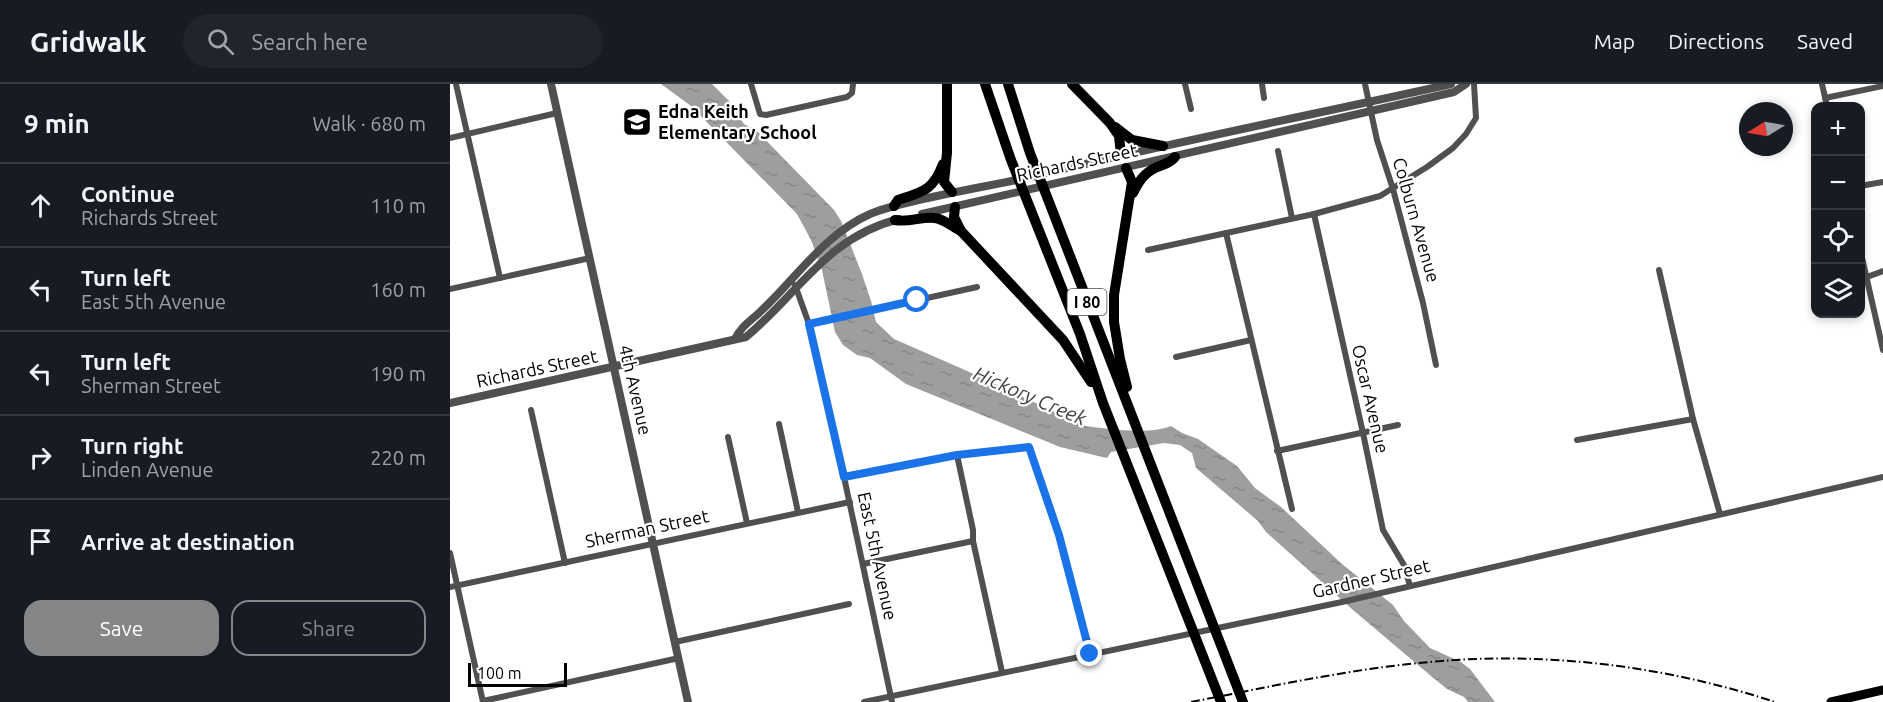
<!DOCTYPE html>
<meta charset="utf-8">
<style>
:root{--surface:#171b24;--page:#20242c;--text:#f1f3f6;--muted:#9ea1a6;--line:#363941;--accent:#858687}
body{margin:0;font-family:Ubuntu,sans-serif;background:var(--page);color:var(--text)}
.controls{position:absolute;right:18px;top:18px;display:grid;overflow:hidden;border-radius:12px;box-shadow:0 3px 9px #0003}
.controls button{width:54px;height:54px;display:grid;place-items:center;padding:0;border:0;border-bottom:2px solid var(--line);background:var(--surface);color:var(--text);font:30px sans-serif}
.compass{position:absolute;left:1289px;top:18px;width:54px;height:54px;border-radius:50%;background:var(--surface);box-shadow:0 3px 9px #0003;rotate:259deg}
.scale{position:absolute;left:18px;bottom:15px;width:99px;box-sizing:border-box;padding-left:6px;border:3px solid #000;border-top:0;font-size:16px;line-height:21px;white-space:nowrap;color:#000;-webkit-text-stroke:4px #fff;paint-order:stroke}
.stop{position:absolute;width:18px;height:18px;margin:-14px;border:4px solid #1a73e8;border-radius:50%;background:#fff}
.stop.end{background:#1a73e8;border-color:#fff;box-shadow:0 2px 6px #0008}
.list{margin:0;padding:0;list-style:none}
h2{display:flex;justify-content:space-between;align-items:center;height:78px;margin:0;padding:0 24px;font-size:26px}
h2 small{font-size:20px;font-weight:400;color:var(--muted)}
.list li{display:grid;grid-template-columns:39px 1fr auto;gap:18px;align-items:center;box-sizing:border-box;height:84px;padding:0 24px;border-top:2px solid var(--line)}
.list b{display:block;font-size:22px;white-space:nowrap}
.list p{margin:0;font-size:20px;white-space:nowrap;color:var(--muted)}
.list em{font-size:20px;font-style:normal;color:var(--muted)}
.actions{display:flex;gap:12px;padding:18px 24px}
.actions a{flex:1;padding:14px 0;border:2px solid var(--accent);border-radius:18px;text-align:center;font-size:21px;color:var(--accent)}
.actions .main{background:var(--accent);color:#fff}
.icon{flex:none;width:33px;height:33px;fill:none;stroke:currentColor;stroke-width:2;stroke-linecap:round;stroke-linejoin:round}
.map{position:relative;flex:none;width:1433px;height:618px;overflow:hidden}
header{display:flex;align-items:center;gap:36px;box-sizing:border-box;height:84px;padding:0 30px;background:var(--surface);border-bottom:2px solid var(--line)}
header strong{font-size:28px}
nav{display:flex;gap:33px;margin-inline-start:auto;font-size:21px}
.search{width:420px;height:54px;background:var(--page);display:flex;align-items:center;gap:15px;box-sizing:border-box;padding:0 21px;border-radius:33px;color:var(--muted);font-size:22px}
main{display:flex}
aside{flex:1;background:var(--surface)}
.map>svg:first-child{display:block}
.water{fill:url(#water-ripples)}
.lines{fill:none;stroke-linecap:round;stroke-linejoin:round}
.minor{stroke:#505050;stroke-width:6}
.tertiary{stroke:#505050;stroke-width:8}
.primary{stroke:#000;stroke-width:9}
.motorway{stroke:#000;stroke-width:10}
.rail{stroke:#000;stroke-width:2;stroke-dasharray:9 3 1.5 3;stroke-linecap:butt}
.route{stroke:#1a73e8;stroke-width:8}
.labels{text-anchor:middle;stroke-width:4.5;stroke-linejoin:round;paint-order:stroke}
.shield{fill:#fff;stroke:#4c4c4c;stroke-width:1.5}
.shield-label{font-size:16px;font-weight:bold;fill:#000}
.poi-label{font-size:18px;font-weight:bold;fill:#000;stroke:#fff;text-anchor:start}
.street-label{font-size:18px;fill:#000;stroke:#fff}
.water-label{font-size:20px;font-style:italic;fill:#3f3f3f;stroke:#fff}
</style>
<header>
<strong>Gridwalk</strong>
<div class="search"><svg class="icon" aria-label="search" viewBox="0 0 24 24"><circle cx="10" cy="10" r="6"/><path d="M15 15l6 6"/></svg>Search here</div>
<nav><a>Map</a><a>Directions</a><a>Saved</a></nav>
</header>
<main>
<aside>
<h2>9 min<small>Walk · 680 m</small></h2>
<ul class="list">
<li><svg class="icon" aria-label="ahead" viewBox="0 0 24 24"><path d="M12 20V5M6 11l6-6 6 6"/></svg><div><b>Continue</b><p>Richards Street</p></div><em>110 m</em></li>
<li><svg class="icon" aria-label="left" viewBox="0 0 24 24"><path d="M17 20v-9H6M10 6l-5 5 5 5"/></svg><div><b>Turn left</b><p>East 5th Avenue</p></div><em>160 m</em></li>
<li><svg class="icon" aria-label="left" viewBox="0 0 24 24"><path d="M17 20v-9H6M10 6l-5 5 5 5"/></svg><div><b>Turn left</b><p>Sherman Street</p></div><em>190 m</em></li>
<li><svg class="icon" aria-label="right" viewBox="0 0 24 24"><path d="M7 20v-9h11M14 6l5 5-5 5"/></svg><div><b>Turn right</b><p>Linden Avenue</p></div><em>220 m</em></li>
<li><svg class="icon" aria-label="arrive" viewBox="0 0 24 24"><path d="M6 21V4h12l-3 4 3 4H6"/></svg><div><b>Arrive at destination</b></div></li>
</ul>
<div class="actions"><a class="main">Save</a><a>Share</a></div>
</aside>
<div class="map">
<svg width="1433" height="618" viewBox="0 0 1433 618">
<defs>
<pattern id="water-ripples" width="26" height="14" patternUnits="userSpaceOnUse" patternTransform="scale(1.5)"><rect width="26" height="14" fill="#9e9e9e"/><path d="M2 4q2-2 4 0t4 0M15 11q2-2 4 0t4 0" fill="none" stroke="#868686"/></pattern>
</defs>
<rect width="100%" height="100%" fill="#fff"/>
<path class="water" d="M211,0H262L279,17L294,40L307,47L384,126L391,137L412,190L421,217L426,238L444,255L515,286L635,342C659,345 699,351 721,342L732,349L748,355L787,382L805,404L831,423L892,480L943,521L954,537L980,564L1011,578L1020,585L1045,618H1018L1014,613L997,605L981,592L903,526L816,448L808,437L746,384L742,369L730,361L714,359L661,368L657,374L610,363L456,300L420,274L407,271L393,261L385,248L372,186L361,156L347,130L241,22Z"/>
<g class="lines">
<g class="minor">
<polyline points="6,0 50,194"/>
<polyline points="301,0 310,30 316,31 397,13 402,9 403,0"/>
<polyline points="735,0 741,25"/>
<polyline points="812,0 814,14"/>
<polyline points="915,0 927,56 943,105 973,219 986,281"/>
<polyline points="1372,0 1377,22"/>
<polyline points="1375,14 1433,2"/>
<polyline points="0,54 107,29"/>
<polyline points="828,67 842,134"/>
<polyline points="1410,102 1433,98"/>
<polyline points="864,130 913,349 933,446 954,481 960,502"/>
<polyline points="776,149 842,425"/>
<polyline points="1410,165 1433,266"/>
<polyline points="698,166 864,130 930,112 977,83 1003,64 1016,50 1026,34 1024,0"/>
<polyline points="1209,186 1243,335 1270,430"/>
<polyline points="1417,193 1433,187"/>
<polyline points="345,201 359,240 394,393 442,618"/>
<polyline points="0,205 140,174"/>
<polyline points="359,240 527,203"/>
<polyline points="726,273 801,256"/>
<polyline points="81,326 115,479"/>
<polyline points="329,340 348,428"/>
<polyline points="278,353 297,439"/>
<polyline points="1127,356 1243,335"/>
<polyline points="827,367 948,341"/>
<polyline points="507,371 523,446 523,457 552,588"/>
<polyline points="394,393 507,371 579,363 609,451 640,569"/>
<polyline points="0,469 33,618"/>
<polyline points="413,480 523,457"/>
<polyline points="0,503 400,418"/>
<polyline points="225,558 399,520"/>
<polyline points="33,617 229,574"/>
<polyline points="414,618 892,518 1433,393"/>
</g>
<g class="tertiary">
<polyline points="101,0 238,618"/>
<polyline points="472,130 1004,8 1016,0"/>
<path d="M285,255C292,241 301,237 312,226C347,193 375,150 420,130C437,123 455,119 473,115C508,107 544,101 580,93C719,59 861,31 1001,0"/>
<path d="M0,319L296,253C349,209 377,153 449,135"/>
</g>
<polyline class="primary" points="1381,618 1433,606"/>
<g class="motorway">
<polyline points="497,0 497,69 494,98 502,108"/>
<polyline points="535,0 561,76 630,250 653,319 771,618"/>
<polyline points="558,0 580,69 793,618"/>
<polyline points="622,0 660,39 669,52 671,71"/>
<polyline points="665,43 682,56 713,62"/>
<polyline points="676,84 682,98 664,211 664,238 670,275 677,303"/>
<path d="M683,109C689,97 694,89 707,83C715,80 720,79 725,73"/>
<path d="M444,122L448,116C472,108 483,107 493,80"/>
<polyline points="505,123 504,133 511,147 613,256 641,298"/>
<path d="M445,136C459,139 472,132 485,134C494,135 503,143 511,147"/>
</g>
<path class="rail" d="M741,618C824,602 908,583 992,577C1103,568 1219,583 1325,618"/>
</g>
<g class="lines">
<polyline class="route" points="467,216 359,240 394,393 507,371 579,363 609,451 640,570"/>
</g>
<defs>
<g id="school-square" transform="scale(1.5)"><rect x="-9" y="-9" width="18" height="18" rx="4" fill="#000" stroke="#fff"/><path d="M0-5L7-2L0 1L-7-2ZM-4 1L0 2.5L4 1V4Q0 6-4 4Z" fill="#fff"/></g>
</defs>
<g fill-rule="evenodd">
<use href="#school-square" x="187" y="38"/>
</g>
<g class="labels">
<rect class="shield" x="617.5" y="205" width="39" height="26" rx="4.5"/>
<g class="shield-label">
<text x="637" y="224">I 80</text>
</g>
<g class="poi-label">
<text x="208" y="34">Edna Keith<tspan x="208" dy="21">Elementary School</tspan></text>
</g>
<g class="street-label">
<text transform="translate(627 79) rotate(-12)" y="6">Richards Street</text>
<text transform="translate(966 136) rotate(74)" y="6">Colburn Avenue</text>
<text transform="translate(87 285) rotate(-12)" y="6">Richards Street</text>
<text transform="translate(185 306) rotate(77)" y="6">4th Avenue</text>
<text transform="translate(920 315) rotate(77)" y="6">Oscar Avenue</text>
<text transform="translate(197 445) rotate(-12)" y="6">Sherman Street</text>
<text transform="translate(427 472) rotate(78)" y="6">East 5th Avenue</text>
<text transform="translate(921 495) rotate(-13)" y="6">Gardner Street</text>
</g>
<g class="water-label">
<text transform="translate(580 312) rotate(23)" y="7">Hickory Creek</text>
</g>
</g>
</svg>
<div class="controls">
<button>+</button>
<button>−</button>
<button><svg class="icon" aria-label="locate" viewBox="0 0 24 24"><circle cx="12" cy="12" r="6"/><path d="M12 2v4M12 18v4M2 12h4M18 12h4"/></svg></button>
<button><svg class="icon" aria-label="layers" viewBox="0 0 24 24"><path d="M12 4l9 5-9 5-9-5zM3 14l9 5 9-5"/></svg></button>
</div>
<svg class="compass" viewBox="-18 -18 36 36"><path d="M0-13l5 13h-10z" fill="#e53935"/><path d="M0 13l5-13h-10z" fill="#9ea1a6"/></svg>
<div class="scale">100 m</div>
<div class="stop" style="left:467px;top:216px"></div>
<div class="stop end" style="left:640px;top:570px"></div>
</div>
</main>
